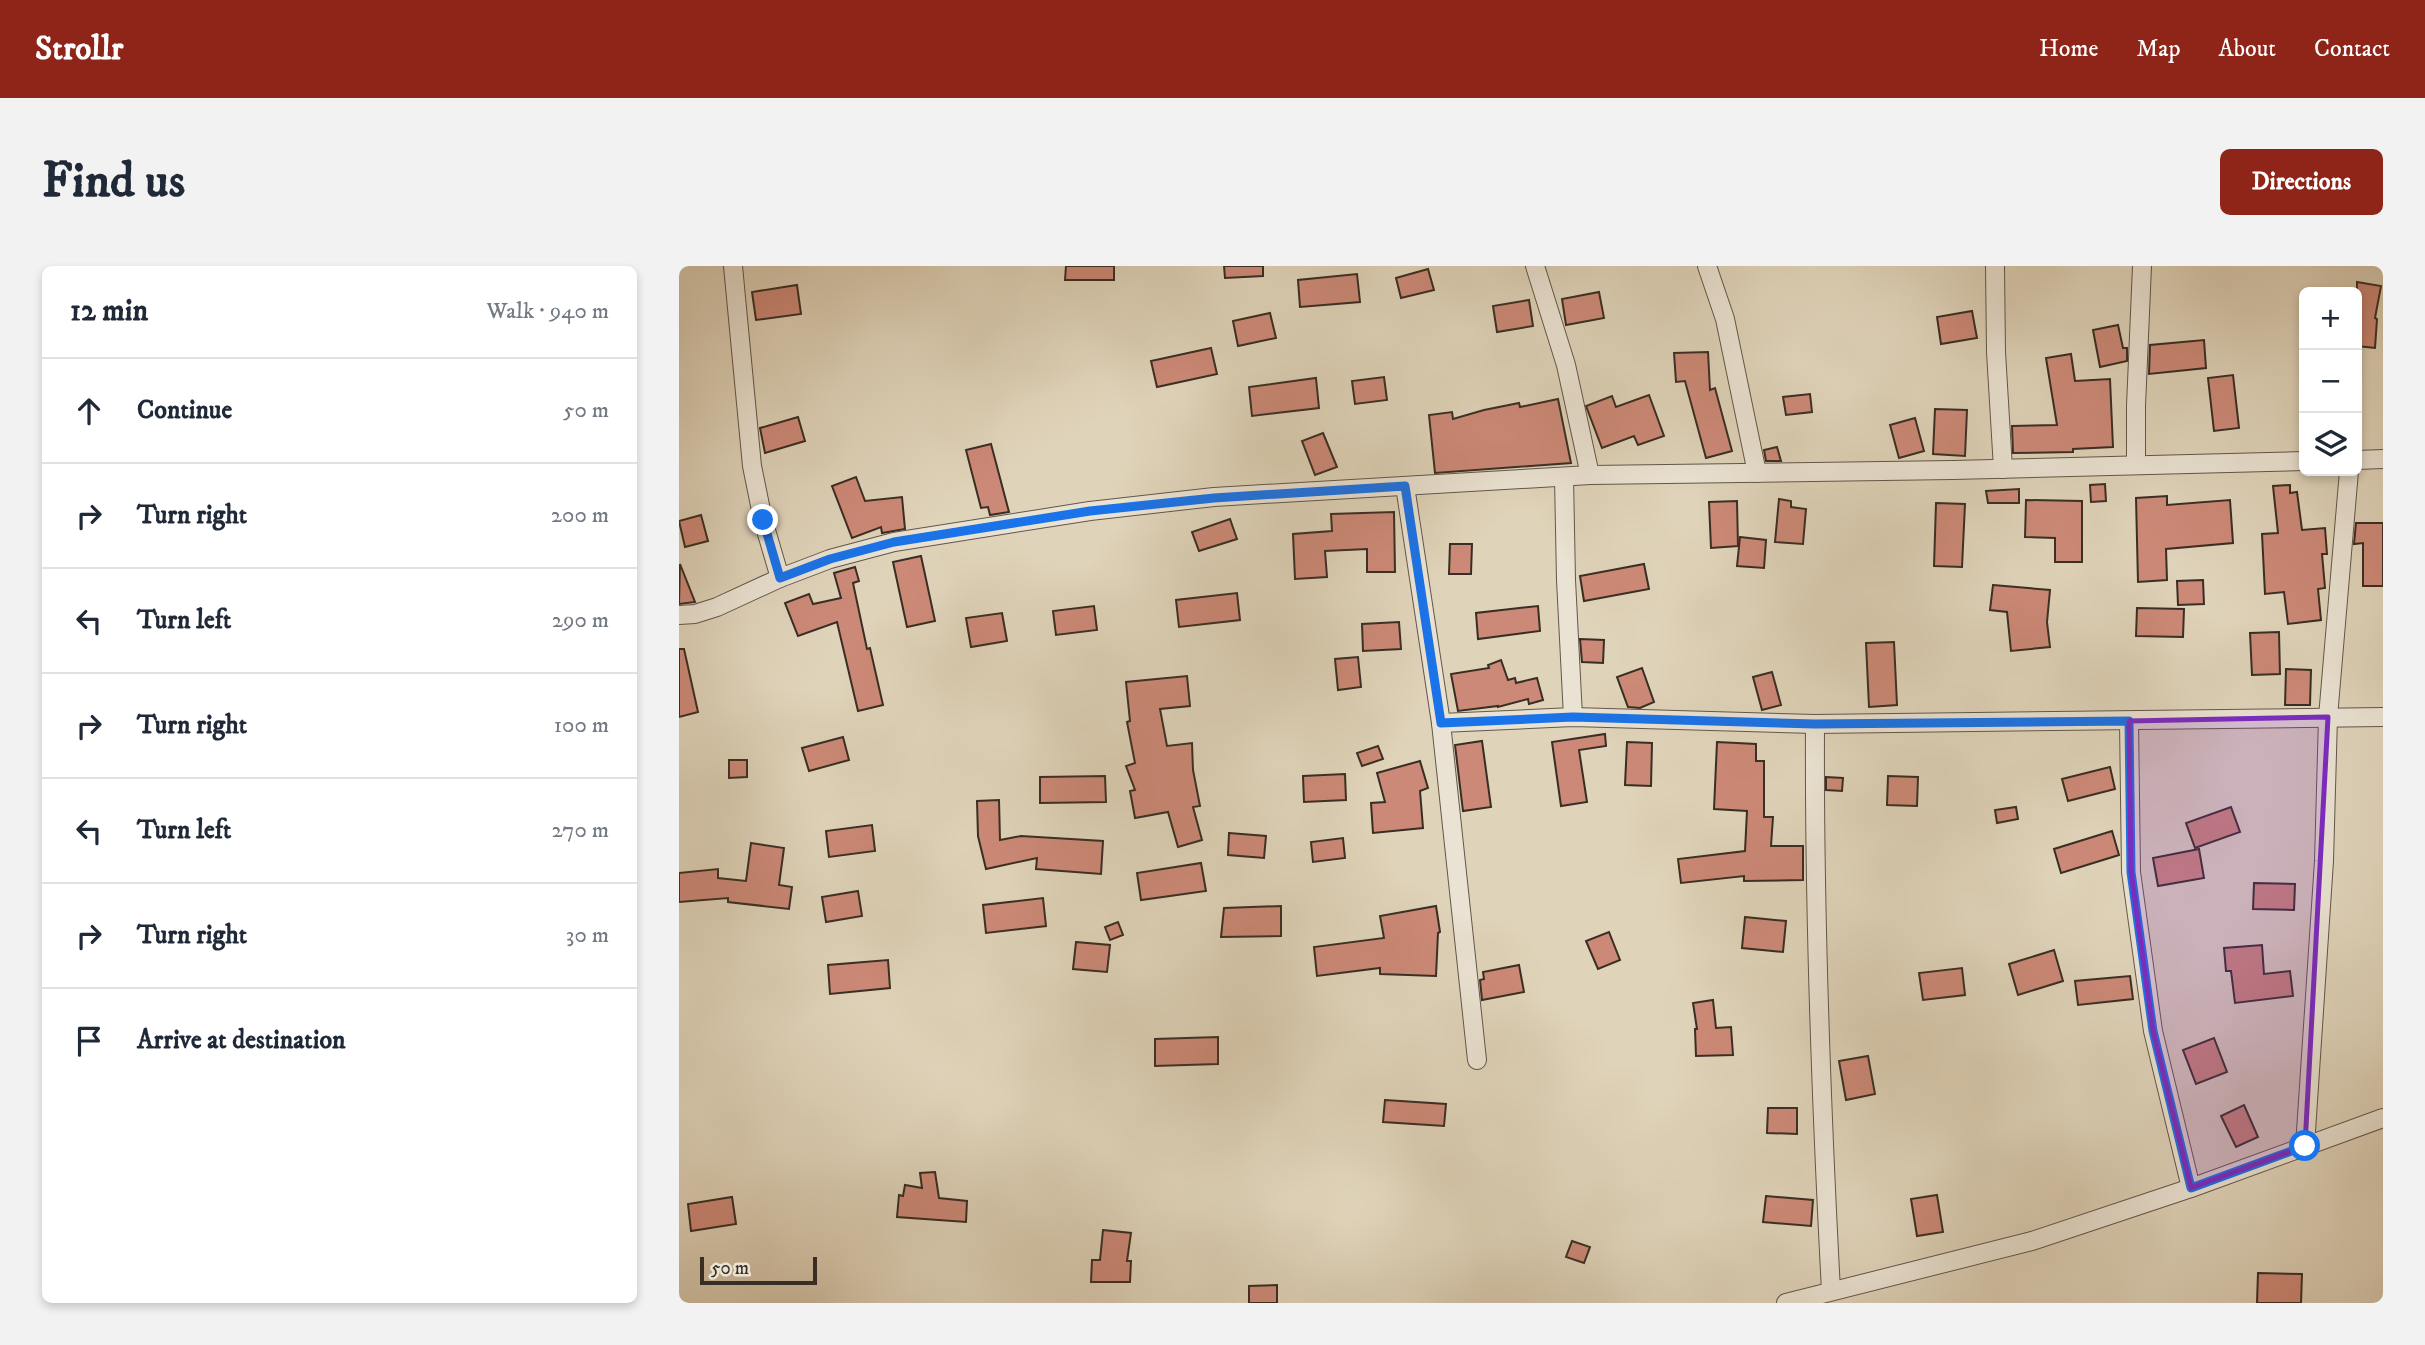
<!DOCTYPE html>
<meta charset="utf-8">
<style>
:root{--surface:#fff;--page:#f2f2f3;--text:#1f2937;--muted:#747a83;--line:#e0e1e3;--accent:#8f2418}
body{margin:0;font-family:"IM FELL DW Pica",serif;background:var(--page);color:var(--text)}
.controls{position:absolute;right:21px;top:21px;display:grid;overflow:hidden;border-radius:10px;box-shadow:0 4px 10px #0003}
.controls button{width:63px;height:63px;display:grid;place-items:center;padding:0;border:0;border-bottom:2px solid var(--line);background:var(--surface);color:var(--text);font:35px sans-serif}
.scale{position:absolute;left:21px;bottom:18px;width:117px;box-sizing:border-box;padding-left:7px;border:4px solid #392e24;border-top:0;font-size:19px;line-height:24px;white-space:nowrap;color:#392e24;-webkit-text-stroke:5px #eae2d2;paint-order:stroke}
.stop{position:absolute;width:21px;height:21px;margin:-16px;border:5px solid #1a73e8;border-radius:50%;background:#fff}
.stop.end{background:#1a73e8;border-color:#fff;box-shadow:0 2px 7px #0008}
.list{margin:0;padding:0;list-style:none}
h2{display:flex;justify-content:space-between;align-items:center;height:91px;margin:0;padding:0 28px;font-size:30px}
h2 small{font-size:23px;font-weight:400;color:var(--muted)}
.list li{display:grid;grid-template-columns:46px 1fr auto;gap:21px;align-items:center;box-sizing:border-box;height:105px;padding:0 28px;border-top:2px solid var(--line)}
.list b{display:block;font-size:26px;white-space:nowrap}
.list em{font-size:23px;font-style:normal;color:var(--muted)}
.icon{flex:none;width:38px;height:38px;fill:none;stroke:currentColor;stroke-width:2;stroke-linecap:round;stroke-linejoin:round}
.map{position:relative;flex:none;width:1704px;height:1037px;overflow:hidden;border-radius:10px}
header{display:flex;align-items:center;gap:42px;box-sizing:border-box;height:98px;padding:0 35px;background:var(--accent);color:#fff}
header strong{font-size:33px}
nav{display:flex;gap:38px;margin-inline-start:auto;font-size:24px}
.intro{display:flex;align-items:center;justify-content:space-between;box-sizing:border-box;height:168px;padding:0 42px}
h1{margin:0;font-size:49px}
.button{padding:18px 32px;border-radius:10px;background:var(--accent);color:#fff;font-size:24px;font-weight:700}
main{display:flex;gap:42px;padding:0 42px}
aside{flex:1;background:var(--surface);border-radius:10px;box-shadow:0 4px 10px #0003}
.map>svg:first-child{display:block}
.building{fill:#cc8977;stroke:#392e24;stroke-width:2}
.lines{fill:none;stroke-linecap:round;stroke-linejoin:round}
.minor-casing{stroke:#625749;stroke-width:20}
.minor{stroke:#eae2d2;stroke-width:18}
.route{stroke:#1a73e8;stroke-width:9}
.marked{fill:#7b2cbf;fill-opacity:0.2;stroke:#7b2cbf;stroke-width:5;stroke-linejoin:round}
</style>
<header>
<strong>Strollr</strong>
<nav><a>Home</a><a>Map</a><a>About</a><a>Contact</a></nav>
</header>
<div class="intro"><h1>Find us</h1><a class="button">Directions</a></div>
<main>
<aside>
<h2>12 min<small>Walk · 940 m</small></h2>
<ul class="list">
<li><svg class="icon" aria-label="ahead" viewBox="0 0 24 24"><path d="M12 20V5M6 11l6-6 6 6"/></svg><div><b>Continue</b></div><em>50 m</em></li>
<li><svg class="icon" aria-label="right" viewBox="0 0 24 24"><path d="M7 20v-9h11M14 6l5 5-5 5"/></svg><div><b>Turn right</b></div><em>200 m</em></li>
<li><svg class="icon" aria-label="left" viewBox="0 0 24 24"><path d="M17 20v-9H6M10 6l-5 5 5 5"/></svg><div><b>Turn left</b></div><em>290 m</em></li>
<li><svg class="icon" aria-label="right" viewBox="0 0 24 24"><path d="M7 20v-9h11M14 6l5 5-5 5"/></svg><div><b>Turn right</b></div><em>100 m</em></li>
<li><svg class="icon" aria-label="left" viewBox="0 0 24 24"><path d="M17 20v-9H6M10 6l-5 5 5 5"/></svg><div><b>Turn left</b></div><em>270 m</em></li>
<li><svg class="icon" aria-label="right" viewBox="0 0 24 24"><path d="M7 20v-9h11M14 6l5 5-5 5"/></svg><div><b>Turn right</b></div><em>30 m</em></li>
<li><svg class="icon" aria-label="arrive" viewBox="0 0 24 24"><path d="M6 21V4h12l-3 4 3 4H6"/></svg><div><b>Arrive at destination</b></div></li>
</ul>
</aside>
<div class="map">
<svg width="1704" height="1037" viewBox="0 0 1704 1037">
<rect width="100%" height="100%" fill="#dfd3b9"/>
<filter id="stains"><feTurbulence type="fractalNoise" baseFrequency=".00286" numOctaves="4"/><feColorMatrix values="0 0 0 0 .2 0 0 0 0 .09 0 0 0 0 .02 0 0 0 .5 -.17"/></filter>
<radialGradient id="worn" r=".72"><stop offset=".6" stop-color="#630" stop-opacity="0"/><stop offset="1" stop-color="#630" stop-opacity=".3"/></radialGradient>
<g class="building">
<polygon points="387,0 435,0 435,14 386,14"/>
<polygon points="545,0 584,0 584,10 546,12"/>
<polygon points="749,3 755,24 722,32 717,12"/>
<polygon points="678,8 681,36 621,41 619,14"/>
<polygon points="1678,16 1702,20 1696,52 1698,53 1696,82 1678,80"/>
<polygon points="118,19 122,48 77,54 73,26"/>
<polygon points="920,26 925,52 887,59 883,33"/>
<polygon points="850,34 854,60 818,66 814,40"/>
<polygon points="1293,45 1298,72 1262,78 1258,51"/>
<polygon points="591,47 597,72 559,80 554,55"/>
<polygon points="1439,59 1444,82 1448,82 1448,95 1421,101 1414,64"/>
<polygon points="1525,74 1527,102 1470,108 1471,79"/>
<polygon points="532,82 538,108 478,121 472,95"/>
<polygon points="1029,86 1031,124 1036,122 1053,185 1027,192 1006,115 997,116 995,87"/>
<polygon points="1392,88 1396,115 1431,113 1434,181 1394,183 1394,186 1334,187 1333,160 1378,159 1367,92"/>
<polygon points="1554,109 1560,162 1535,165 1529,112"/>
<polygon points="705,111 708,134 676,138 673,115"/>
<polygon points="637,112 640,142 573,150 570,121"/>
<polygon points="1131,128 1133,146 1107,149 1104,131"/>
<polygon points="970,129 985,170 959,179 955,170 923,182 907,140 933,130 937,141"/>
<polygon points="879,133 892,197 756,207 750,149 773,146 774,153 805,144 840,137 841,141"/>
<polygon points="1256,143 1288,144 1286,190 1254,188"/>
<polygon points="119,151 126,175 86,187 81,162"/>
<polygon points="1236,152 1245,185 1220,192 1211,159"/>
<polygon points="644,167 658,201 636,209 623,175"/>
<polygon points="312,178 330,246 311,249 309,241 302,242 287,184"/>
<polygon points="1098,181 1102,195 1087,195 1085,184"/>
<polygon points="177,211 186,235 223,231 226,263 203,267 202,261 173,272 153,220"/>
<polygon points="1426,218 1427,235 1412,236 1411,219"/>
<polygon points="1611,219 1611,227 1618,226 1623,264 1646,262 1648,288 1643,288 1646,322 1639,323 1642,354 1609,358 1605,326 1586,328 1583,268 1599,267 1594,220"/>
<polygon points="1340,223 1340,237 1309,237 1307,225"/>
<polygon points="1488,230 1488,239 1551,234 1554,277 1487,283 1488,314 1459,316 1457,232"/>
<polygon points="1100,233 1112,235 1112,241 1127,243 1124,278 1096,276"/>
<polygon points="1347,234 1403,235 1403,296 1376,296 1376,272 1346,271"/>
<polygon points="1058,235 1059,280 1032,282 1030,236"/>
<polygon points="1257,237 1286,238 1283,301 1255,300"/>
<polygon points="715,246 716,306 688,306 688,283 646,285 648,311 616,313 614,268 653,265 652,248"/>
<polygon points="22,249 29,275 6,281 0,255"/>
<polygon points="551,253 558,273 520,285 513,266"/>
<polygon points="1677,257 1704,257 1704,320 1684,320 1684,277 1675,278"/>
<polygon points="1061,271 1087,274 1085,302 1058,300"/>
<polygon points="771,278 793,278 792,308 770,308"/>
<polygon points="242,290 256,355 228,361 214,296"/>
<polygon points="1,298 16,336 0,338"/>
<polygon points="965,298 970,323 905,335 901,310"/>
<polygon points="176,301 180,315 174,317 188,383 191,382 204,439 179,445 158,356 119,370 106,337 130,328 134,338 162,332 155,307"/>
<polygon points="1524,314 1525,338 1499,339 1498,315"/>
<polygon points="1314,319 1371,324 1368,356 1371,381 1332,385 1328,346 1311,344"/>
<polygon points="558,327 561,354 500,361 497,334"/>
<polygon points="415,340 418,364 377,369 374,345"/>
<polygon points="859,340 861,365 799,373 797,347"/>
<polygon points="1458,342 1505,343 1504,371 1457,370"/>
<polygon points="323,347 328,375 292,381 287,352"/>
<polygon points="720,356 722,383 684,385 683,358"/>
<polygon points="1600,366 1601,408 1573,409 1571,367"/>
<polygon points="901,373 925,374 924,397 903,396"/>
<polygon points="1215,376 1218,439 1190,441 1187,377"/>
<polygon points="0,383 5,383 19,446 0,451"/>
<polygon points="679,391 682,421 659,424 656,393"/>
<polygon points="822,394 829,414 836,412 837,417 858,412 864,434 850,438 849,433 819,441 819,440 779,445 772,408 810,402 809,399"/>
<polygon points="963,402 975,436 961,442 949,441 938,411"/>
<polygon points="1607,403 1632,404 1631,439 1606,439"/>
<polygon points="1093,406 1102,439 1083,444 1074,411"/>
<polygon points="508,410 511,440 481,443 488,480 513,477 514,504 521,540 514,541 523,574 499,581 489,546 456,552 451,525 456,524 447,500 456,497 448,456 451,455 447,416"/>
<polygon points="926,468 927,480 900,484 908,536 882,540 873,476"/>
<polygon points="164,471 170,494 130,505 123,482"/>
<polygon points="803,475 812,541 784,545 776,479"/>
<polygon points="948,476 973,477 972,520 946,519"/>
<polygon points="1038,476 1077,478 1077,495 1085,495 1085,551 1094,551 1092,580 1124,580 1124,614 1065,615 1065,610 1002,617 999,593 1066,585 1068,545 1035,543"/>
<polygon points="699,480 704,493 683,500 678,487"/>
<polygon points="50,494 68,494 68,511 50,512"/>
<polygon points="741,495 749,522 741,525 744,562 694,567 692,537 706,536 698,507"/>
<polygon points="1431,501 1436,523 1389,535 1383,513"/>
<polygon points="666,508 667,534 625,536 624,510"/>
<polygon points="426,510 427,536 361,537 361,511"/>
<polygon points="1209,510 1239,511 1238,540 1208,539"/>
<polygon points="1147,511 1164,512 1163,525 1147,524"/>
<polygon points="320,534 321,574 342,570 424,575 422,608 357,603 358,592 307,603 299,570 298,535"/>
<polygon points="1337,541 1339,553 1318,557 1316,544"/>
<polygon points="1552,541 1561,566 1516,582 1507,557"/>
<polygon points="193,559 196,585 150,591 147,565"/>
<polygon points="1433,565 1440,589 1382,607 1375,583"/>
<polygon points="550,567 587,570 585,592 549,589"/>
<polygon points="664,572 666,592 634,596 632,576"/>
<polygon points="72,577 105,582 100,619 113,621 110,643 49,636 49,632 0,636 0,607 39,603 39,612 67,615"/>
<polygon points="1520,583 1525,612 1479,620 1474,592"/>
<polygon points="522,597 527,625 462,634 458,607"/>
<polygon points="1575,617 1616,618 1615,644 1574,643"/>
<polygon points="179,625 183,650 147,656 143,631"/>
<polygon points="364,632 367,660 307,667 304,639"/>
<polygon points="602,640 602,670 542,671 545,642"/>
<polygon points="757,640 761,666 759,667 757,710 701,708 701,702 638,710 635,681 705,672 701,650"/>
<polygon points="1066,651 1107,655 1104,686 1063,682"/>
<polygon points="439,656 444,669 431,674 426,661"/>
<polygon points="930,666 941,694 919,703 907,675"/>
<polygon points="397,676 431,679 428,706 394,703"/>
<polygon points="1583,679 1585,708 1611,705 1614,730 1556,737 1552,705 1547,705 1545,682"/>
<polygon points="1375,684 1384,715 1339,729 1330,698"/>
<polygon points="209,694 211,722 151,728 149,699"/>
<polygon points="840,699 845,726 803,734 801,714 805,713 804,706"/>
<polygon points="1283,702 1286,729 1244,734 1240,707"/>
<polygon points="1451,710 1454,733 1399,739 1396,715"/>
<polygon points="1034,734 1037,762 1052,761 1054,789 1017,790 1016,763 1018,763 1014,737"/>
<polygon points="539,771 539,798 476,800 476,773"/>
<polygon points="1535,772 1548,806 1517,818 1504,784"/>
<polygon points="1189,790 1196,828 1167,834 1160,795"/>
<polygon points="706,834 767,838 765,860 704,856"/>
<polygon points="1565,839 1579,871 1557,881 1542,850"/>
<polygon points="1089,842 1118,842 1118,868 1088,867"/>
<polygon points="256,906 260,932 288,935 287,956 218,951 220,929 224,930 226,919 243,922 241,907"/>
<polygon points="1258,929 1264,966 1238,970 1232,933"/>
<polygon points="1087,930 1134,934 1132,960 1084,956"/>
<polygon points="53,931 57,958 12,965 9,938"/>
<polygon points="424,964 452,967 448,995 452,995 451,1016 412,1016 413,994 421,994"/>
<polygon points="893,975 911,981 905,997 887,991"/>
<polygon points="1579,1007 1623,1008 1622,1037 1578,1037"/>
<polygon points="598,1019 598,1037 570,1037 570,1020"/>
</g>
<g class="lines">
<g class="minor-casing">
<g id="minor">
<polyline points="54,0 73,200 84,254 101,312"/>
<polyline points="856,0 887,99 911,209"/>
<polyline points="1028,0 1046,53 1078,207"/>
<polyline points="1316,0 1317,86 1324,203"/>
<polyline points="1678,194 1704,193"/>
<polyline points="1457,199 1457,140 1463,0"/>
<polyline points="885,211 887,314 894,451"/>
<polyline points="726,220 762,457 798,794"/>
<polyline points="0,349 16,348 38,341 101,312 151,293 215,276 411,245 535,231 911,209 1274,204 1625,195"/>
<polyline points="1450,455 1452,606 1474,765 1512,922"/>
<polyline points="762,457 894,451 1136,458 1704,451"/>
<path d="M1136,458C1135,648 1142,835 1152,1025"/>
<polyline points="1626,880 1645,595 1649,451 1670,205"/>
<polyline points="1107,1037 1353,975 1512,922 1704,852"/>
</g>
</g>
<use href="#minor" class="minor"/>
</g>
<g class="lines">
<polyline class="route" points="84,254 101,312 151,293 215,276 411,245 535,232 726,220 762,457 894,451 1136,458 1450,455 1452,606 1474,765 1512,922 1626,880"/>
</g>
<path class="marked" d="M1649,451L1626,880L1512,922L1474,765L1452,606L1450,455Z"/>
<rect width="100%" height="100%" filter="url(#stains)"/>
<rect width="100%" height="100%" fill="url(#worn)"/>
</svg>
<div class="controls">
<button>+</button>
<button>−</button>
<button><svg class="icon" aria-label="layers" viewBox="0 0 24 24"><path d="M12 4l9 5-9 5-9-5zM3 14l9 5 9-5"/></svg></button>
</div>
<div class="scale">50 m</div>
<div class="stop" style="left:1626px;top:880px"></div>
<div class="stop end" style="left:84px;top:254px"></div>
</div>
</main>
